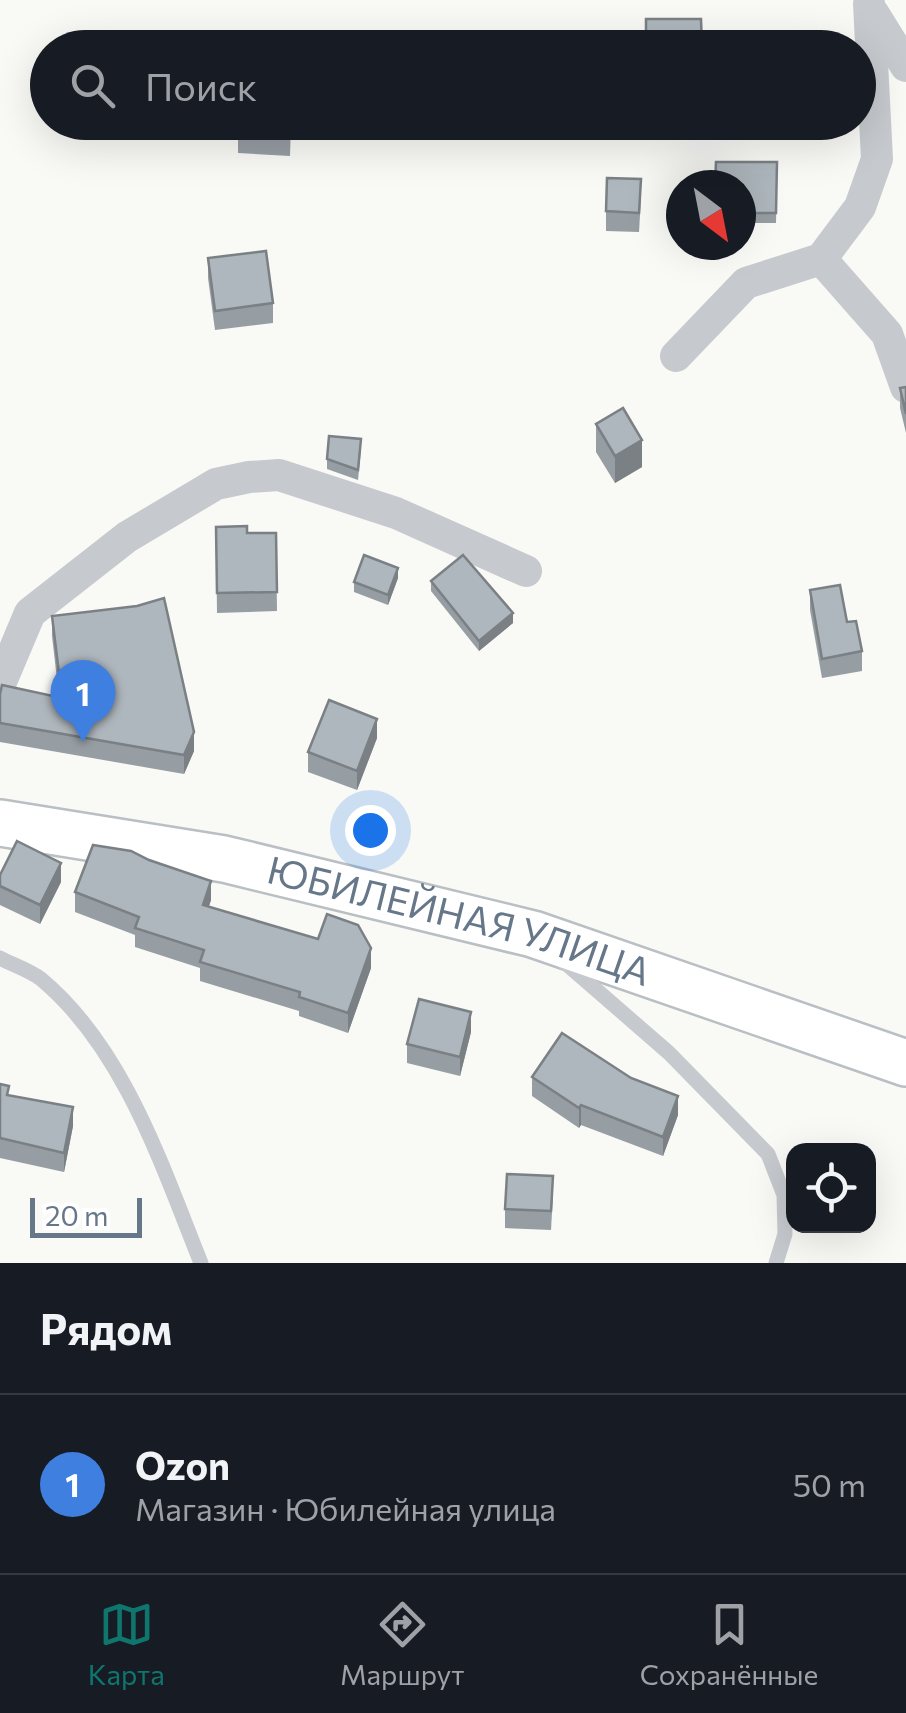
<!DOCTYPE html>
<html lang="ru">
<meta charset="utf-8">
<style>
:root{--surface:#171b24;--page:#242831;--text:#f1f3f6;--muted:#9ea1a6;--line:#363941;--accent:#0f766e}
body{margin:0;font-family:Commissioner,sans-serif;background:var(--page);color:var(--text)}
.controls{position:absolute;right:30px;bottom:30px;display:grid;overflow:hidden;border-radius:20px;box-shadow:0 10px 40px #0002}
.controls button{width:90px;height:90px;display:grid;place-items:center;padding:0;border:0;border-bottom:2px solid var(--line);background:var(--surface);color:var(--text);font:50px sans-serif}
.compass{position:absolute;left:666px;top:170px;width:90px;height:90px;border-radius:50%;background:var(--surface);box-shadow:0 10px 40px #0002;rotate:148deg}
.scale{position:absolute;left:30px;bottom:25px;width:112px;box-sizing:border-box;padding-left:10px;border:5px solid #657789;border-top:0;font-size:28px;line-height:35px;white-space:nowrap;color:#657789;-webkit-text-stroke:8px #fff;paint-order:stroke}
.you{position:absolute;left:370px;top:830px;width:35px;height:35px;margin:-25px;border:8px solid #fff;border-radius:50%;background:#1a73e8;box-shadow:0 0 0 15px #1a73e833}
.badge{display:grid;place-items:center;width:65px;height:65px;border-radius:50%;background:var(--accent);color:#fff;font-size:32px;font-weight:700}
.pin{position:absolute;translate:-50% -82px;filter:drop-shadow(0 2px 5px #0008)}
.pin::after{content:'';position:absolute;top:52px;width:35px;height:30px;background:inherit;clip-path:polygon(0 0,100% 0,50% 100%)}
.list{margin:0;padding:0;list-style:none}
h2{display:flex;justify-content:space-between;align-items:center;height:130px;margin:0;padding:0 40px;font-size:42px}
h2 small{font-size:32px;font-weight:400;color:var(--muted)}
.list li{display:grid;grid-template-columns:65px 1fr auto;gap:30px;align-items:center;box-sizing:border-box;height:180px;padding:0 40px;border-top:2px solid var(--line)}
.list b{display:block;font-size:38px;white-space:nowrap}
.list p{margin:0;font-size:32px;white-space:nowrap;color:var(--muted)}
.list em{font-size:32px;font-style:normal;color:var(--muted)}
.icon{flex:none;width:55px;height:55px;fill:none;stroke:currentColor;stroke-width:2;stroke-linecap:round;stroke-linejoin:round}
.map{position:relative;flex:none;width:906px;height:1263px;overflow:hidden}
.search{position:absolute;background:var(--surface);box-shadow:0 10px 40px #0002;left:30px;right:30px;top:30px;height:110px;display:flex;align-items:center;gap:25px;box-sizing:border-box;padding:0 35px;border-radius:55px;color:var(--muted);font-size:38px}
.sheet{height:310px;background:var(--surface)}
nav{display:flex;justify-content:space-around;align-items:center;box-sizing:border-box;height:140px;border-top:2px solid var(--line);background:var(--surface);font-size:28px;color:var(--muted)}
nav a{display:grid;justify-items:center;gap:5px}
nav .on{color:var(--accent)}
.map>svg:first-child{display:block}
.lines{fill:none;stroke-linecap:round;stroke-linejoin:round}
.secondary-casing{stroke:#babfc4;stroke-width:50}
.lane{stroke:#c6cace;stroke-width:15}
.street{stroke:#c6cace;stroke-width:32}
.secondary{stroke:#fff;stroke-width:45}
.wall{fill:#969da3}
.shaded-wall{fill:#7a8084}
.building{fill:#aeb7bd;stroke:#7a8084;stroke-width:2.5}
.labels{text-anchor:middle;stroke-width:10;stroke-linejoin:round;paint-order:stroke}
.street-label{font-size:38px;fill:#657789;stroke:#fff}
</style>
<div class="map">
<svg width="906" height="1263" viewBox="0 0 906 1263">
<rect width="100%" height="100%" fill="#f9f9f6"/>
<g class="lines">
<g class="secondary-casing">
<g id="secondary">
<path id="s1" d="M0,823L224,859L533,934L906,1063"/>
</g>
</g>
<g class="lane">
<path d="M0,958C13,965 29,970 41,979C124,1048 162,1166 201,1263"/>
<polyline points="562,960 669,1053 768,1154 784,1195 785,1234 776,1263"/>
</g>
<g class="street">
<polyline points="873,13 906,66"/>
<polyline points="821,259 887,334 906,387"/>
<polyline points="676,356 746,283 821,259 860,207 877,159 869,4"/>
<polyline points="0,684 30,613 127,537 216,484 249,477 279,475 396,513 526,571"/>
</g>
<use href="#secondary" class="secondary"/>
</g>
<g class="wall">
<polygon points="238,122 291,122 290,156 238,153"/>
<polygon points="777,162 776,223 741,223 741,185"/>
<polygon points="641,198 639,232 606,231 606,211"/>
<polygon points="208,258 273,303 273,323 215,330 208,278"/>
<polygon points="906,387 906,433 900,408 900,388"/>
<polygon points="596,424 642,467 615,483 596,452"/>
<polygon points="361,449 358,480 327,469 327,459"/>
<polygon points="216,527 247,533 276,533 277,611 217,613"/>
<polygon points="398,578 388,605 354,592 354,582"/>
<polygon points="431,581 513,623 479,651 431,591"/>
<polygon points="810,590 847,622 862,651 862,671 822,678 810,610"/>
<polygon points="52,616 194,751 184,774 0,742 0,694 59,697 52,636"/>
<polygon points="377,738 357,790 308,772 308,752"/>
<polygon points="0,875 61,882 40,924 0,905"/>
<polygon points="75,892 211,900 209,906 371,968 348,1033 299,1016 299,1011 200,981 200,968 135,947 135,935 75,912"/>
<polygon points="471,1032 460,1076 407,1063 407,1044"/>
<polygon points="532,1077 678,1115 663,1156 581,1125 579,1128 532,1096"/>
<polygon points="0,1084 9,1095 73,1126 64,1172 0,1158"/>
<polygon points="553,1195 551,1230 505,1228 505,1209"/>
</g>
<g class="shaded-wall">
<polygon points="642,440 642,467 615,483 615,456"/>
<polygon points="398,568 398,578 388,605 388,595"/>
<polygon points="513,613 513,623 479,651 479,641"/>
<polygon points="377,719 377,738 357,790 357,771"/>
<polygon points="194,732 194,751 184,774 184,755"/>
<polygon points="61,863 61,882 40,924 40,905"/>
<polygon points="211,881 211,900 203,924 203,905"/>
<polygon points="371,948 371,968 348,1033 348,1013"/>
<polygon points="471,1012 471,1032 460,1076 460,1057"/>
<polygon points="678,1096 678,1115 663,1156 663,1137"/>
<polygon points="581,1105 581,1125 579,1128 579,1108"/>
<polygon points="73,1107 73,1126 64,1172 64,1153"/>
</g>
<g class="building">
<polygon points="646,19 701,19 702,48 646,48"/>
<polygon points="238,122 290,122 290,137 238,133"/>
<polygon points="716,162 777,162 776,213 741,213 741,185 715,185"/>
<polygon points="607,178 641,179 639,213 606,211"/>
<polygon points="266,251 273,303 215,311 208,258"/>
<polygon points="906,387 906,414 900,388"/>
<polygon points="623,408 642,440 615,456 596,424"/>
<polygon points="329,436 361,439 358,470 327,459"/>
<polygon points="247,526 247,533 276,533 277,592 217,593 216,527"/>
<polygon points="364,555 398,568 388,595 354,582"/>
<polygon points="463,555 513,613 479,641 431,581"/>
<polygon points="840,585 847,622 856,621 862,651 822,659 810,590"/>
<polygon points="164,598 194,732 184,755 0,723 0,694 2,685 62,698 52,616 137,606"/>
<polygon points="329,700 377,719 357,771 308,752"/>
<polygon points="17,841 61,863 40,905 0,886 0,875"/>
<polygon points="93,845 131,851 149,860 211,881 203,905 318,939 327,914 358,925 371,948 348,1013 299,997 300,992 200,962 204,950 135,928 139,917 75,892"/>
<polygon points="419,999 471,1012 460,1057 407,1044"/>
<polygon points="562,1033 631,1078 678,1096 663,1137 581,1105 579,1108 532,1077"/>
<polygon points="0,1084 9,1086 7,1095 73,1107 64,1153 0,1138"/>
<polygon points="507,1174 553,1176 551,1211 505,1209"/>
</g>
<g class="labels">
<g class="street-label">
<text dy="13" stroke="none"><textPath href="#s1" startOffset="470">ЮБИЛЕЙНАЯ УЛИЦА</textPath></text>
</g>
</g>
</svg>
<div class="controls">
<button><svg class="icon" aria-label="locate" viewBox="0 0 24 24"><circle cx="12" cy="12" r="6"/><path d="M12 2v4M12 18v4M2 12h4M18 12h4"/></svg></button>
</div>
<svg class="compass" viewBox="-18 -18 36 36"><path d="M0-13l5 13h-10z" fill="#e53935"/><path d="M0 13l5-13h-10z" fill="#9ea1a6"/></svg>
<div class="scale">20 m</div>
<div class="you"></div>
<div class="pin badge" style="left:83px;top:742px;background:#3f7fe0">1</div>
<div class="search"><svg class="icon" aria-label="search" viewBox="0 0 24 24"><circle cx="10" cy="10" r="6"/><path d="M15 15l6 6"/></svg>Поиск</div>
</div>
<section class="sheet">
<h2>Рядом<small></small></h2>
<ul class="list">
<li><span class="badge" style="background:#3f7fe0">1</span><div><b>Ozon</b><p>Магазин · Юбилейная улица</p></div><em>50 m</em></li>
</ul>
</section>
<nav>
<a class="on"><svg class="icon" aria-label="map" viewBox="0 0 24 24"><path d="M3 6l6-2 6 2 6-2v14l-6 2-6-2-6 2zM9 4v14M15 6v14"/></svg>Карта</a>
<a><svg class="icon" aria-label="directions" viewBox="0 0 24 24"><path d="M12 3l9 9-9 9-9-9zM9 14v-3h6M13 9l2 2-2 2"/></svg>Маршрут</a>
<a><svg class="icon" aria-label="saved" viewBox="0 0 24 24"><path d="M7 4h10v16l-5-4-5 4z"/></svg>Сохранённые</a>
</nav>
